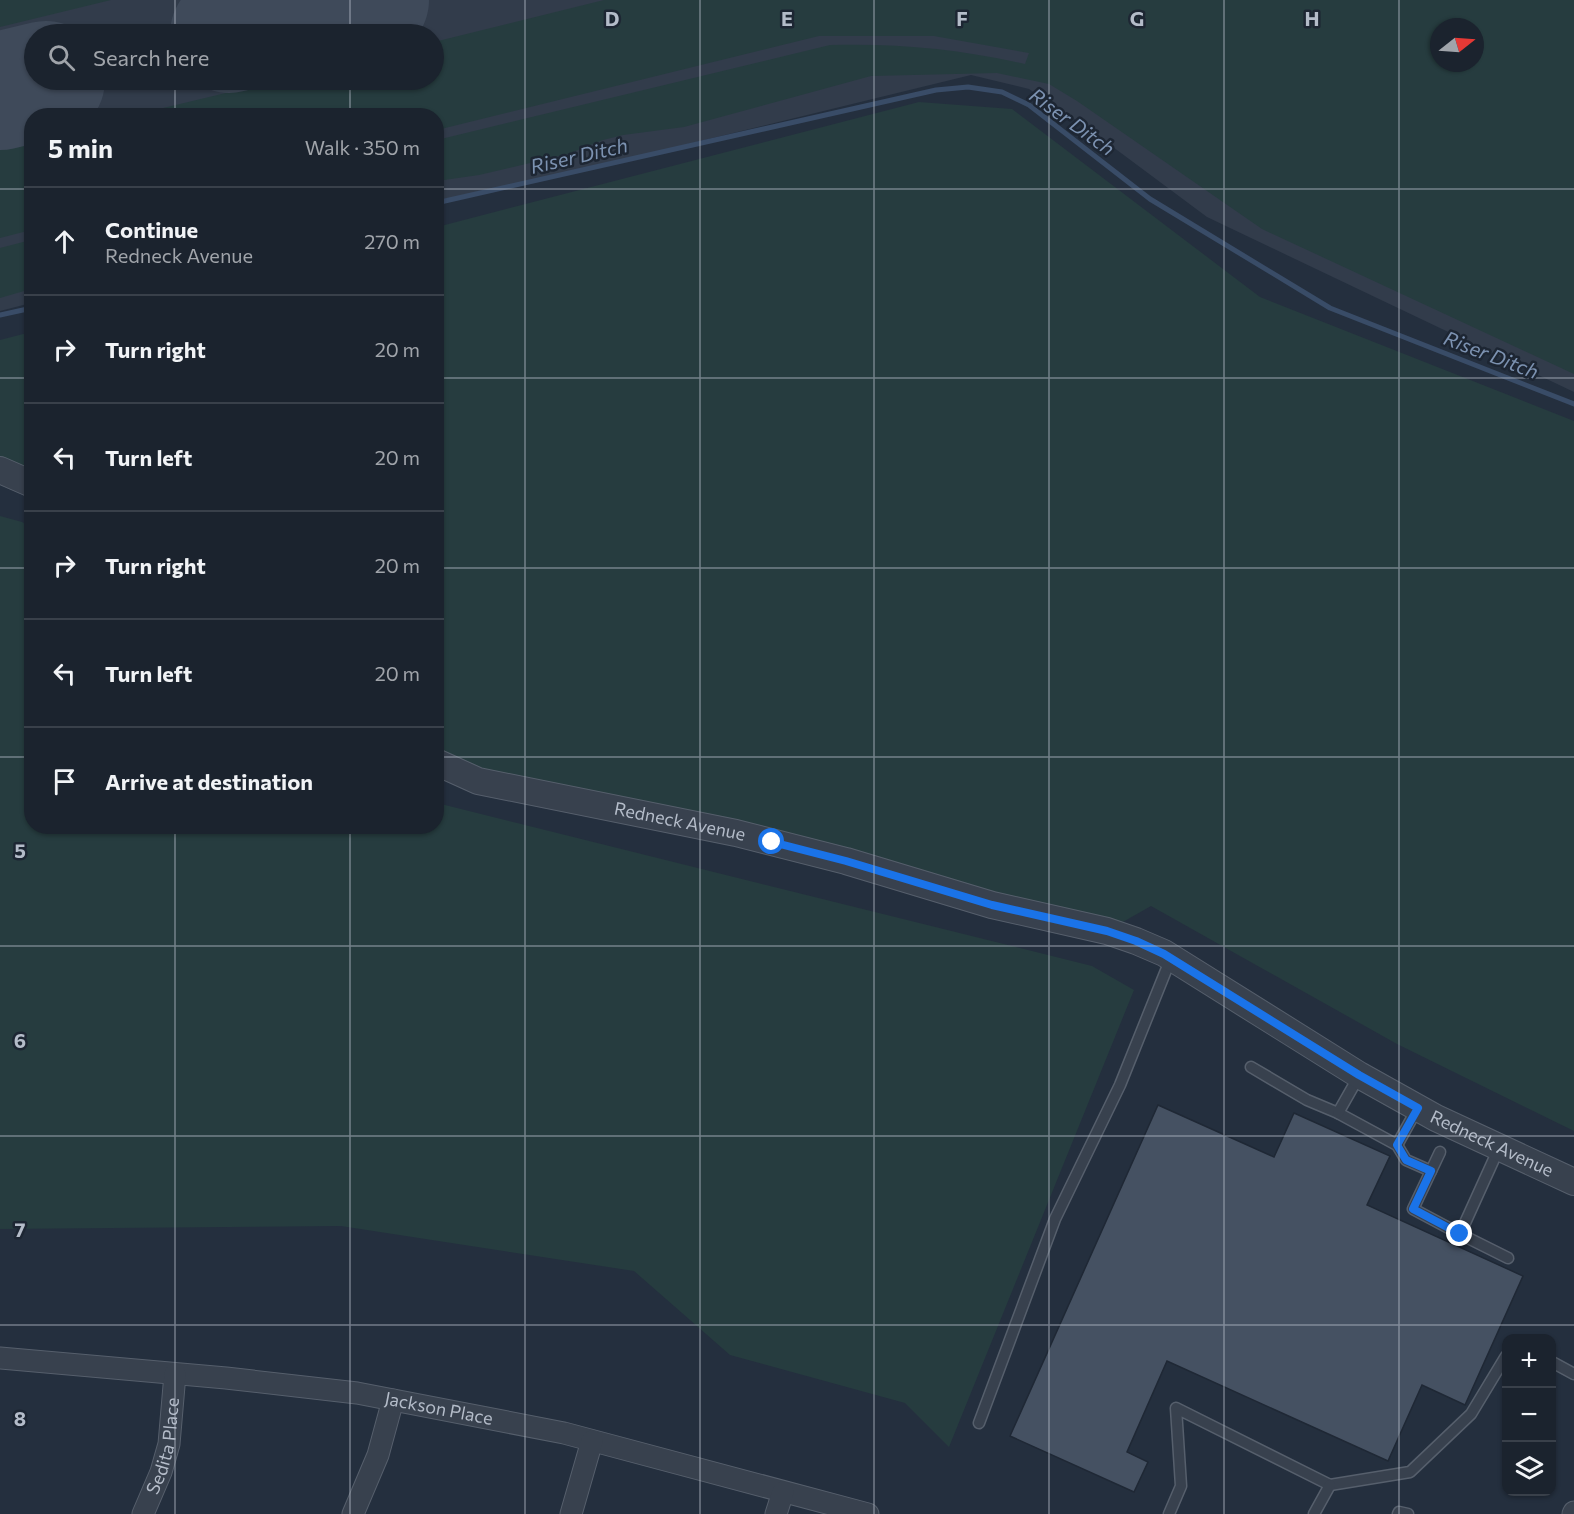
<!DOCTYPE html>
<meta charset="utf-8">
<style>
:root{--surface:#1b232e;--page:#242b36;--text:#f1f3f6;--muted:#a0a4aa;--line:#39404a}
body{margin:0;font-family:Commissioner,sans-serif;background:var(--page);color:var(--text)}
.controls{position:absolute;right:18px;bottom:18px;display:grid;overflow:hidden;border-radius:12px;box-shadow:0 2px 4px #0004}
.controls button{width:54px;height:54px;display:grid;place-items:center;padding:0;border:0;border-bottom:2px solid var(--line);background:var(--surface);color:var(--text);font:30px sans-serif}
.compass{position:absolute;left:1430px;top:18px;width:54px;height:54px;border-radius:50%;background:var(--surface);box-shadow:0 2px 4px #0004;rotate:73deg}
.stop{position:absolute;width:18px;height:18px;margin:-14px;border:4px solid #1a73e8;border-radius:50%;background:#fff}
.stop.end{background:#1a73e8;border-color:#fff;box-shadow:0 2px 6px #0008}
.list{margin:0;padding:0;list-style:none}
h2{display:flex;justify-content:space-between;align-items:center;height:78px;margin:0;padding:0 24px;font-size:26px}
h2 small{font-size:20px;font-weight:400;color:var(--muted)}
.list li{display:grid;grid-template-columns:39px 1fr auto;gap:18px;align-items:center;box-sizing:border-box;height:108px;padding:0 24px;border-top:2px solid var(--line)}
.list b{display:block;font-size:22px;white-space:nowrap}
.list p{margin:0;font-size:20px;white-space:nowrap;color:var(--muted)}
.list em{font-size:20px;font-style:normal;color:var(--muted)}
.icon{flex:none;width:33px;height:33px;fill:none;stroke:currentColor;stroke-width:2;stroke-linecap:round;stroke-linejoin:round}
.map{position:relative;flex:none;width:1574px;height:1514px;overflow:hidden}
.search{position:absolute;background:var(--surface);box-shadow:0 2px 4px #0004;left:24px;top:24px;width:420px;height:66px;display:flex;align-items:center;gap:15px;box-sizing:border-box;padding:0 21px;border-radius:33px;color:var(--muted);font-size:22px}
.panel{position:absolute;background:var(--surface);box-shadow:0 2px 4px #0004;left:24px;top:108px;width:420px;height:726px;border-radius:24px}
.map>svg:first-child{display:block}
.airport{fill:#323c4b;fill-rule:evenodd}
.green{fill:#263c3f;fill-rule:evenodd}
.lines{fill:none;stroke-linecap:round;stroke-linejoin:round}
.stream{stroke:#394c67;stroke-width:5}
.taxiway{stroke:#3f4a5a;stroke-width:46}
.runway{stroke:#3f4a5a;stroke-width:118}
.building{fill:#455162;stroke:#1f2835;stroke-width:1.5}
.service-casing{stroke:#565f6c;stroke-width:13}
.minor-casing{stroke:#565f6c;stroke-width:23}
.tertiary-casing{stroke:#565f6c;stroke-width:28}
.service{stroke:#38414e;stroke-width:10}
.minor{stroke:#38414e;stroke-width:21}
.tertiary{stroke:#38414e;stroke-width:26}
.route{stroke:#1a73e8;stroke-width:8}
.grid{fill:none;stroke:#b4bcc9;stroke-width:1.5;stroke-opacity:0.55}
.labels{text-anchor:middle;stroke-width:5;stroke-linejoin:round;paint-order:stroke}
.street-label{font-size:18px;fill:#b4bcc9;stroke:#1d2633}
.water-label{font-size:20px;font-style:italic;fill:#7c92b1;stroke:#1d2633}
.grid-label{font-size:20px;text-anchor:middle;font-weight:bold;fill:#b4bcc9;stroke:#1d2633;stroke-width:5;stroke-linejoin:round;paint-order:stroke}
</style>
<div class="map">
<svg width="1574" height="1514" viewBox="0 0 1574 1514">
<rect width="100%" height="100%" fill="#242f3e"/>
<path class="airport" d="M0,0H1574V392L1207,217L1082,124L1029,89L971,75L437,205L436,116H32L31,303L0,311ZM1439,27H1475V63H1439ZM34,34H434V80H34Z"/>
<g class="green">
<polygon points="0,0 111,0 0,27"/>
<path d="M604,0H1574V374L1262,229L1077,101L1049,84L997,73L871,76L684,127L623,135L603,140L568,154L479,175L437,181V140L830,45C896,43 960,49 1025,64L1029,53L934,36H819L437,130L436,116L134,115L280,80H434V42ZM1439,27H1475V63H1439Z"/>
<polygon points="919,102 1012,109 1260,297 1574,421 1574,1131 1397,1044 1151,906 1107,931 478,781 437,753 437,227"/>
<polygon points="31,141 31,230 0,238 0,148"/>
<polygon points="31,240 31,289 0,298 0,248"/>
<polygon points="31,332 31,486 0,478 0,340"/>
<polygon points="0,516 22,522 31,527 32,826 436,826 437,803 1092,966 1134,990 949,1447 905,1403 730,1355 634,1271 341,1226 0,1229"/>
</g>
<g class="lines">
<g class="stream">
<polyline points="436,203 936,90 968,87 1002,92 1029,105 1150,199 1330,308 1574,404"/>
<polyline points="0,315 32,308"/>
</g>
<g class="taxiway">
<polyline points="313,0 339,8"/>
<polyline points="204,34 214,25 227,0"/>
</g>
<g class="runway">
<polyline points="229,34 370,0"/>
<polyline points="0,91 46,80"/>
</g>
</g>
<polygon class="building" points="1158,1105 1274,1157 1294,1113 1390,1156 1367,1205 1523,1276 1465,1405 1422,1385 1388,1461 1167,1361 1127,1452 1148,1462 1134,1492 1010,1436"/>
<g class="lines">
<g class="service-casing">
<g id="service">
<polyline points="1251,1067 1307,1100 1338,1113 1397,1145 1406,1160 1431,1171 1413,1209 1460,1234 1499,1148"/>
<polyline points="1338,1113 1359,1076"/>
<polyline points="1397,1145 1417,1109"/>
<polyline points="1431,1171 1440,1152"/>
<polyline points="1460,1234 1508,1258"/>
<polyline points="1552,1362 1574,1374"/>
<polyline points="979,1423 1055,1219 1120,1085 1171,958"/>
<polyline points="1169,1514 1181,1486 1176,1408 1330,1485 1410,1472 1471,1414 1506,1356"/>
<polyline points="1314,1514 1330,1485"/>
<polyline points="1398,1514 1399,1512 1408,1514"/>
</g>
</g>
<g class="minor-casing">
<g id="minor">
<path id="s1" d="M0,1358L226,1378L357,1393L564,1433L868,1514"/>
<path id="s2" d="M143,1514L161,1472L169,1444L175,1374"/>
<polyline points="353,1514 378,1455 393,1400"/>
<polyline points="571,1514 592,1441"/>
<polyline points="776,1514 783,1492"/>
<polyline points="1573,1514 1574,1512"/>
</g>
</g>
<g class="tertiary-casing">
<g id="tertiary">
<polyline points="0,470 32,484"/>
<path id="s3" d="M436,762L478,781L736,833L846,861L992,905L1107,931L1136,941L1164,953L1359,1075L1436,1118L1574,1182"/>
</g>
</g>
<use href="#service" class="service"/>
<use href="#minor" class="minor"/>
<use href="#tertiary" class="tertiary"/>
</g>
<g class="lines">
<polyline class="route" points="772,842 846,861 992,905 1107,931 1136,941 1164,954 1359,1075 1418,1108 1397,1145 1406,1160 1431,1171 1413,1209 1460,1234"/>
</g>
<path class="grid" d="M175,0V34M350,0V34M525,0V1514M700,0V1514M874,0V1514M1049,0V1514M1224,0V1514M1399,0V1514M175,80V116M350,80V116M0,189H32M436,189H1574M0,378H32M436,378H1574M0,568H32M436,568H1574M0,757H32M436,757H1574M175,826V1514M350,826V1514M0,946H1574M0,1136H1574M0,1325H1574"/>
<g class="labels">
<g class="street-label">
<text dy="6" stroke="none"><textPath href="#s3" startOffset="252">Redneck Avenue</textPath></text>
<text dy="6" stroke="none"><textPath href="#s3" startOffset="1134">Redneck Avenue</textPath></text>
<text dy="6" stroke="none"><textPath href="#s1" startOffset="442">Jackson Place</textPath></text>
<text dy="6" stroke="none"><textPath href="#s2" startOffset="72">Sedita Place</textPath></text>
</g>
<g class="water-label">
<text transform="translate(1072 122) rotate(36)" y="7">Riser Ditch</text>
<text transform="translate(579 156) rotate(-13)" y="7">Riser Ditch</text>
<text transform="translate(1491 355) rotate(21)" y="7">Riser Ditch</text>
</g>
</g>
<g class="grid-label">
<text x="612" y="26">D</text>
<text x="787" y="26">E</text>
<text x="962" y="26">F</text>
<text x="1137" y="26">G</text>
<text x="1312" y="26">H</text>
<text x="20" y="858">5</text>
<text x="20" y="1048">6</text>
<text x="20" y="1237">7</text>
<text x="20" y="1426">8</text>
</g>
</svg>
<div class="controls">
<button>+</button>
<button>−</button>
<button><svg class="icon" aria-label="layers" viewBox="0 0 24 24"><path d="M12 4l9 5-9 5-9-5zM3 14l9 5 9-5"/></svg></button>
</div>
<svg class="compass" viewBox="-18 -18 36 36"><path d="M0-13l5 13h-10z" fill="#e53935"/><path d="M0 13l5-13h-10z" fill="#a0a4aa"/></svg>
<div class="stop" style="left:772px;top:842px"></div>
<div class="stop end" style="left:1460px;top:1234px"></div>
<div class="search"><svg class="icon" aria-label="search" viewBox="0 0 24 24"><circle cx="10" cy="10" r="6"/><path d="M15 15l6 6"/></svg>Search here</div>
<section class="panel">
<h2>5 min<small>Walk · 350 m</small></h2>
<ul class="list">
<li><svg class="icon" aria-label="ahead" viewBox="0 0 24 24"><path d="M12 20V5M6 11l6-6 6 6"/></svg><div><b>Continue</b><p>Redneck Avenue</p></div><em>270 m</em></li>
<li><svg class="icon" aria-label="right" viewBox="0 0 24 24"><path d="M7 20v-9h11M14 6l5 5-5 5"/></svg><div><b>Turn right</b></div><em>20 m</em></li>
<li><svg class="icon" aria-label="left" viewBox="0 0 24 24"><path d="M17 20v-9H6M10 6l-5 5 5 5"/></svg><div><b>Turn left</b></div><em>20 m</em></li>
<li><svg class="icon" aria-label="right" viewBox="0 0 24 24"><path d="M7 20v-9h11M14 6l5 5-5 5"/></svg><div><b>Turn right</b></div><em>20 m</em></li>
<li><svg class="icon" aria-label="left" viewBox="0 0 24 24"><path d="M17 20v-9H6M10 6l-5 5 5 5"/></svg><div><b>Turn left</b></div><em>20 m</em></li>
<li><svg class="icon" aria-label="arrive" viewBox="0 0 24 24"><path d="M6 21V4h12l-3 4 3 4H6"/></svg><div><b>Arrive at destination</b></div></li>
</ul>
</section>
</div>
